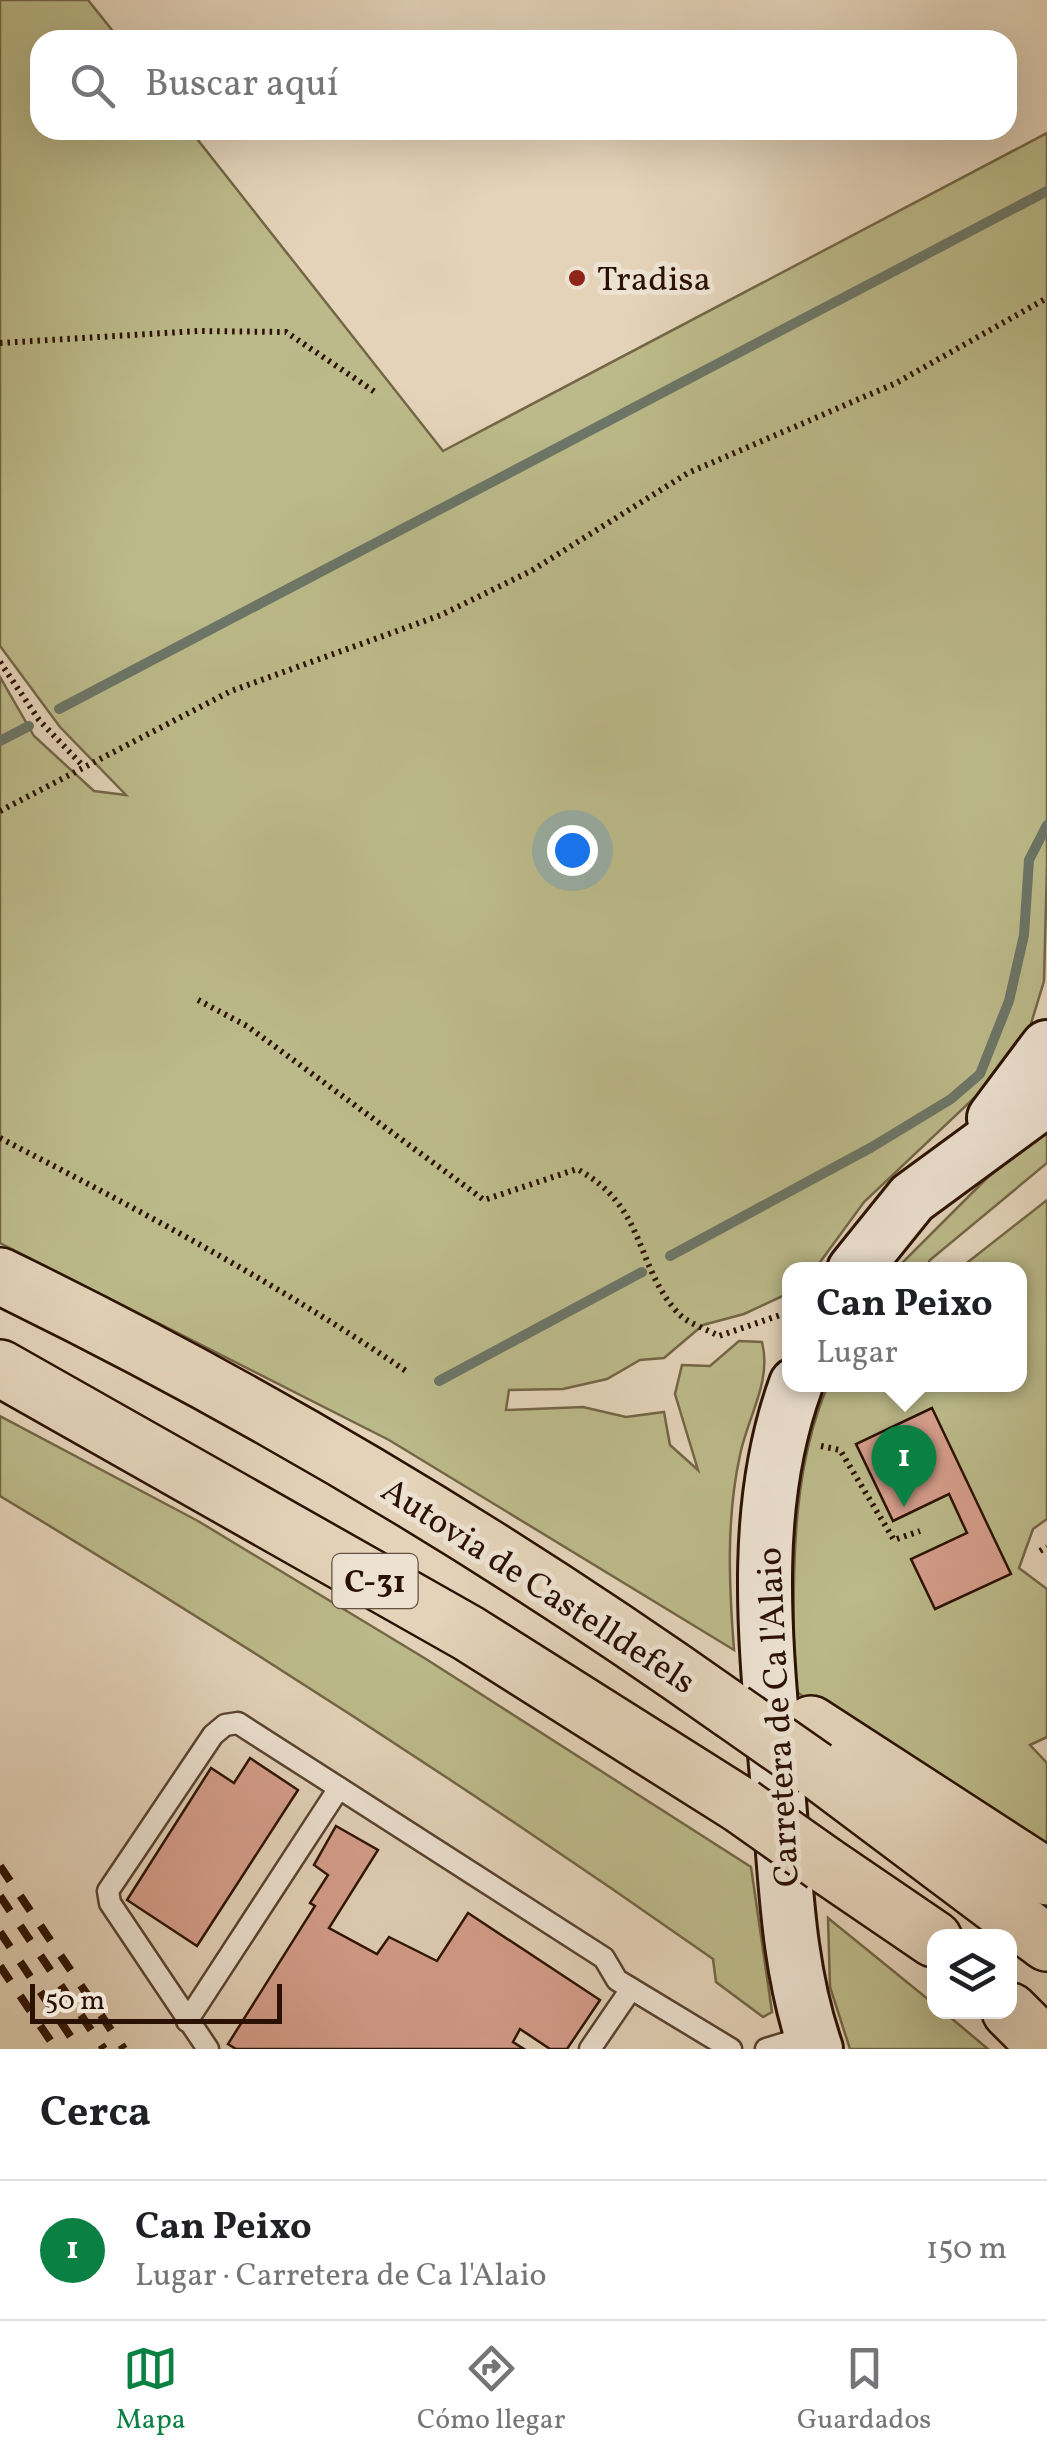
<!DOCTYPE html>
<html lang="es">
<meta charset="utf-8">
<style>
:root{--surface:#fff;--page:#f2f2f2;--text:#202124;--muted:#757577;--line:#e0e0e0;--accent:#0b8043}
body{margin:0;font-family:Vollkorn,serif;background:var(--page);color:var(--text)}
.controls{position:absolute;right:30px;bottom:30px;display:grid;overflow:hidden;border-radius:20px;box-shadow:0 10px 40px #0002}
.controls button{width:90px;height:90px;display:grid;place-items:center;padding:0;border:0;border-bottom:2px solid var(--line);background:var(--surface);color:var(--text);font:50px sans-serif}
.scale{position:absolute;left:30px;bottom:25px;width:252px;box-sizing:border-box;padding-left:10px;border:5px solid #2b1103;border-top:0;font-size:28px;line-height:35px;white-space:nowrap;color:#2b1103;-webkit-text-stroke:8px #ede2d2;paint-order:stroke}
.you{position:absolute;left:572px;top:850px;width:35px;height:35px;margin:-25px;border:8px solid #fff;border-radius:50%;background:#1a73e8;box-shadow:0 0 0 15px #1a73e833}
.badge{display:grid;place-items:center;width:65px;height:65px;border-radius:50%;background:var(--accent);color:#fff;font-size:32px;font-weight:700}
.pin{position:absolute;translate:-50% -82px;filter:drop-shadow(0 2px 5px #0008)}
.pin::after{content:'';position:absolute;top:52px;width:35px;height:30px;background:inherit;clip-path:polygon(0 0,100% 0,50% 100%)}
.popup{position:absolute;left:782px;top:1262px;width:245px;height:130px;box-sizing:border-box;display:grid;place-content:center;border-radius:20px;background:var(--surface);filter:drop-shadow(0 2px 8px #0005);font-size:32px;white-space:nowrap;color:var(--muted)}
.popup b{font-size:38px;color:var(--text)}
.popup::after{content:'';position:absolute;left:50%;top:100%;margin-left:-20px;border:20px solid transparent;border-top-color:var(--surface)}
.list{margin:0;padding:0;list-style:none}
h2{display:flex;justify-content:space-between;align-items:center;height:130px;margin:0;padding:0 40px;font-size:42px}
h2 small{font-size:32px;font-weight:400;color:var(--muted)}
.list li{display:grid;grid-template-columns:65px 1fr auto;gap:30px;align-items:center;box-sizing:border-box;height:140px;padding:0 40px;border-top:2px solid var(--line)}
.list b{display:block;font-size:38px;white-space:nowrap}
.list p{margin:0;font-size:32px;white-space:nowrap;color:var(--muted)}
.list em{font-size:32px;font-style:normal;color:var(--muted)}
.icon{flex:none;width:55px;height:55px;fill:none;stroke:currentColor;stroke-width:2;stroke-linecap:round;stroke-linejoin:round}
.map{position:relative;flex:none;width:1047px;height:2049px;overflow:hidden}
.search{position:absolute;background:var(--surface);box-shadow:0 10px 40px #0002;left:30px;right:30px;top:30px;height:110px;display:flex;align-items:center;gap:25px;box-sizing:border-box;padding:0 35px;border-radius:30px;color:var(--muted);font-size:38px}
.sheet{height:270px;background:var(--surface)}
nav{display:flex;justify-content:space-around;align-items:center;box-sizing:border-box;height:140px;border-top:2px solid var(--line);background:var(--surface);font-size:28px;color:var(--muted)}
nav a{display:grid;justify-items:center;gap:5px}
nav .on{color:var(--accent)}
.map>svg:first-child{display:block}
.green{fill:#bcba8a;stroke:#746646;stroke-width:2.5}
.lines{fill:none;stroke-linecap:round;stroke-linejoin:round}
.stream{stroke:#6c7667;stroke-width:10}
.building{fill:#d69e8c;stroke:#2b1103;stroke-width:2.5}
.lane-casing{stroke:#594230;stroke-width:25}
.secondary-casing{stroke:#2b1103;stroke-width:58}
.highway-casing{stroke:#2b1103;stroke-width:60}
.path{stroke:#2b1103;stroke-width:6;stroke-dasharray:2.5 5;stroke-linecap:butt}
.lane{stroke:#ede2d2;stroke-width:20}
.secondary{stroke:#ede2d2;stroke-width:52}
.highway{stroke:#e4d3b9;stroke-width:55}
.rail{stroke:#2b1103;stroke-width:8;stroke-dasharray:18 18;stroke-linecap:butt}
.highway-bridge-casing{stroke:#2b1103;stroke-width:60;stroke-linecap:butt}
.highway-bridge{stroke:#e4d3b9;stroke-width:55}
.poi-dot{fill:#8f2418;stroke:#ede2d2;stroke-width:4}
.labels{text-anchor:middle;stroke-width:10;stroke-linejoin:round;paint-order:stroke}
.shield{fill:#ede2d2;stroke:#655041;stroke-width:2.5}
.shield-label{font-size:32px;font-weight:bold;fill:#2b1103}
.poi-label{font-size:35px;fill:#2b1103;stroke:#ede2d2;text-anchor:start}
.street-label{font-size:35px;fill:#2b1103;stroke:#ede2d2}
</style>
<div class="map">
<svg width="1047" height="2049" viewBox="0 0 1047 2049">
<rect width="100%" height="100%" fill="#e4d3b9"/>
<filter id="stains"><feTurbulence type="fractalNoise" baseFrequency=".002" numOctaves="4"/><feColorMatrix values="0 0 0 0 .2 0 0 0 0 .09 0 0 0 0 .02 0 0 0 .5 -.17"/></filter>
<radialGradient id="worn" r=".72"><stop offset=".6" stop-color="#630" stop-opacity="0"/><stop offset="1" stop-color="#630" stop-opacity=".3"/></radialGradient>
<g class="green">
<path d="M0,0H88L120,40H40V130H190L443,451L1047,133V866L1044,981L1030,1027L990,1083L864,1202L815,1269L789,1270V1293L744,1314L703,1325L664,1358L640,1360L607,1379L563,1389L509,1390L506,1410L583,1407L626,1417L664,1412L670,1445L698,1470L675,1394L682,1365L710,1366L739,1341L762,1342C772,1381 748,1416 740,1455C726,1519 729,1585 734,1650L389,1440L0,1243V677L34,736L94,791L126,795L60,727L0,646Z"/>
<polygon points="1047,1132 1047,1163 930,1260 926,1269 896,1269 988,1177"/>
<path d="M1047,1200V1519L1033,1529L1019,1568L1047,1589V1737L1030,1745L1047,1763V1865L953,1807L793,1689C795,1586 787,1481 828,1385L1019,1384V1270L959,1269Z"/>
<path d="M0,1416L198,1521L426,1659L751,1867L772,2012L763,2017L716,1982L713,1959C481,1796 243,1642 0,1496Z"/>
<polygon points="828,1918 934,2004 934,2012 944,2012 988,2049 850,2049 830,1987"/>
</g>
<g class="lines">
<g class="stream">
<polyline points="59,709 1047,191"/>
<polyline points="0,741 29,726"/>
<polyline points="670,1256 872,1147 951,1099 980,1074 1009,1001 1024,935 1029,860 1047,825"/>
<polyline points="439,1381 642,1272"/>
</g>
</g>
<g class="building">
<polygon points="932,1408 1011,1574 935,1609 911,1559 967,1533 949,1494 893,1521 856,1444"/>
<polygon points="250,1758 298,1790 197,1946 127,1900 211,1768 234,1783"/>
<polygon points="336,1826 378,1850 329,1928 377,1954 389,1937 437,1961 468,1913 600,2000 567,2049 550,2049 520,2029 513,2042 524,2049 236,2049 228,2044 315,1906 310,1903 328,1875 314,1865"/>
</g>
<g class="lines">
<g class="lane-casing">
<g id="lane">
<polyline points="187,2021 339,1788"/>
<polyline points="208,2049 110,1903 108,1891 213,1735 225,1725 238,1723 604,1958 617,1980 731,2049"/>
<polyline points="590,2049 631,1989"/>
<polyline points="766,2049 809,2036"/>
</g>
</g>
<g class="secondary-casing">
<g id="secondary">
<polyline points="994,1118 1047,1047"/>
<polyline points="854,1270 912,1198 1047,1099"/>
<path d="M796,1384C747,1518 768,1662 779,1801C786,1884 788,1969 816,2049"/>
</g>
</g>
<g class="highway-casing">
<g id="highway">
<path d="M0,1276C255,1400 501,1547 732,1711"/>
<polyline points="0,1368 468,1633 742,1806"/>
<polyline points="811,1724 1047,1877"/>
<polyline points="815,1769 1047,1943"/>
<polyline points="824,1864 934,1939"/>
<polyline points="1010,2011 1047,2048"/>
</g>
</g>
<g class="path">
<polyline points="0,343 198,331 286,332 378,394"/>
<polyline points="0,662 39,720 84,767"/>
<polyline points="0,811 231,691 441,615 531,571 688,473 896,383 1047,298"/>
<path d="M198,1000L247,1026L484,1200L577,1169C647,1207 634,1265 678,1313C687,1323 706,1329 719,1336L789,1312"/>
<path d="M0,1138C139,1210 277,1283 406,1371"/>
<polyline points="821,1446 840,1450 894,1540 920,1531"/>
<polyline points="1040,1551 1047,1547"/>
</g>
<use href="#lane" class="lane"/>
<use href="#secondary" class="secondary"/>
<use href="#highway" class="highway"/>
<g class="rail">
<polyline points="0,1866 124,2049"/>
<polyline points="0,1896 104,2049"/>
<polyline points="0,1932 79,2049"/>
<polyline points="0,1966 56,2049"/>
</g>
<g class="highway-bridge-casing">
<g id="highway-bridge">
<polyline points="732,1711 815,1769"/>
<polyline points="742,1806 824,1864"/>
</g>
</g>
<use href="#highway-bridge" class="highway-bridge"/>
</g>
<circle class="poi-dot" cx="577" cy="278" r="10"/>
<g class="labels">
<rect class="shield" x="332.5" y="1554" width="85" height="54" rx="8"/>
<g class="shield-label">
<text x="375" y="1592">C-31</text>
</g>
<g class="poi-label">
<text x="597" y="290">Tradisa</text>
</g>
<g class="street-label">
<text transform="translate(539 1585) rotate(33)" y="12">Autovia de Castelldefels</text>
<text transform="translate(777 1717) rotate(-93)" y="12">Carretera de Ca l'Alaio</text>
</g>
</g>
<rect width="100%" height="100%" filter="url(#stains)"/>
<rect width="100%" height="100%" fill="url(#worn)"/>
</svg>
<div class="controls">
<button><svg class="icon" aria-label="layers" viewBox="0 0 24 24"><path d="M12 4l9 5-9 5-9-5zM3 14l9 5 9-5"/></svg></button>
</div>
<div class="scale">50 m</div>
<div class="you"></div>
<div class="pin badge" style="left:904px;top:1507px">1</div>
<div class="popup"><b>Can Peixo</b>Lugar</div>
<div class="search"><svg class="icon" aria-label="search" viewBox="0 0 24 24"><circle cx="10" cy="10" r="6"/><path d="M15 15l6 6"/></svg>Buscar aquí</div>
</div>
<section class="sheet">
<h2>Cerca<small></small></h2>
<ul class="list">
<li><span class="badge">1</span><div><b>Can Peixo</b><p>Lugar · Carretera de Ca l'Alaio</p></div><em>150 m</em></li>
</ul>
</section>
<nav>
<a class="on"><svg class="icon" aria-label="map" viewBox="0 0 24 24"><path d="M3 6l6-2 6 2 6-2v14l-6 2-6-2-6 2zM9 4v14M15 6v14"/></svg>Mapa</a>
<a><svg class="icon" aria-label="directions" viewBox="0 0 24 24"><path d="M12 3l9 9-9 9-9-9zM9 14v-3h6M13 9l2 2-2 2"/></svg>Cómo llegar</a>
<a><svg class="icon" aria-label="saved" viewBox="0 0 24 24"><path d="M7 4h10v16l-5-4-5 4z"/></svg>Guardados</a>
</nav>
